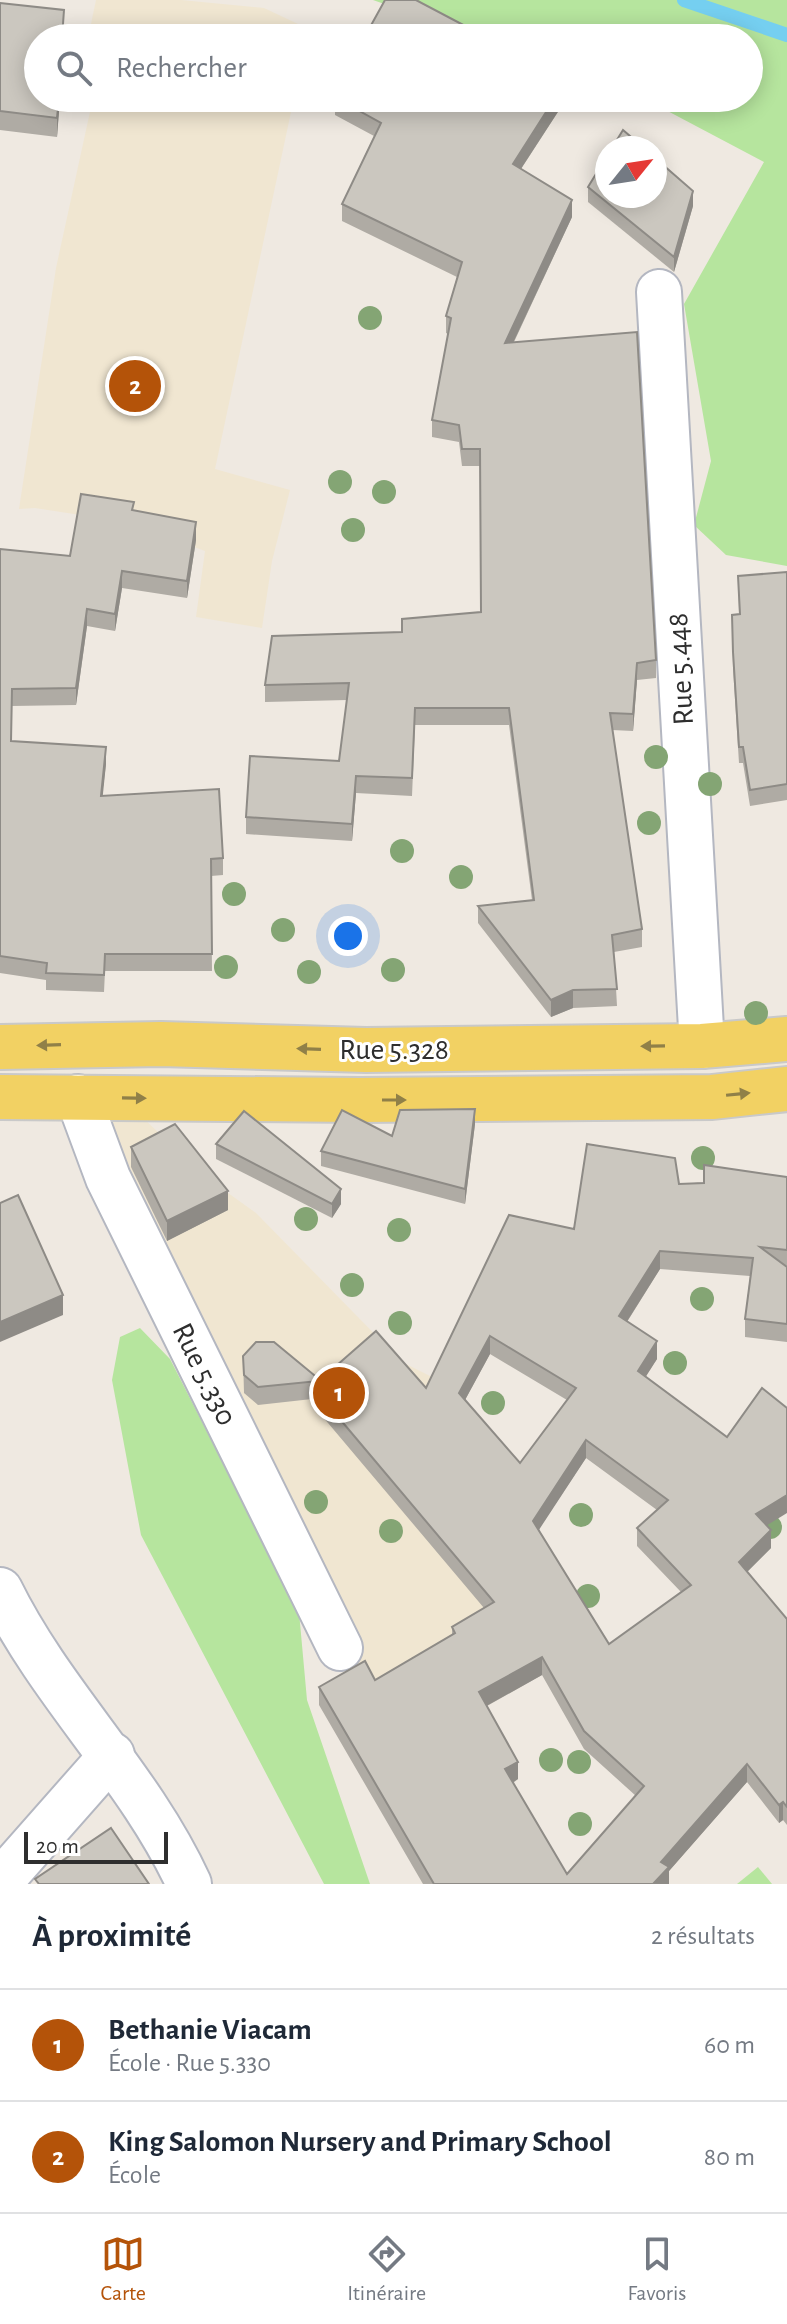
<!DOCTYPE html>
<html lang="fr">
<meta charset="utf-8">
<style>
:root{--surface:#fff;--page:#f2f2f3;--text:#1f2937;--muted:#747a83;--line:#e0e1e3;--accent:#b45309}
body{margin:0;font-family:"Alegreya Sans",sans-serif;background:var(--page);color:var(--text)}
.compass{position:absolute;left:595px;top:136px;width:72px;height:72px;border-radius:50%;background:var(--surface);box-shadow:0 4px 20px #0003;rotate:60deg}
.scale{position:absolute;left:24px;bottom:20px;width:144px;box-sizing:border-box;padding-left:8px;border:4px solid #2e2e2e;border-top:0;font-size:22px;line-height:28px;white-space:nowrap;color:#2e2e2e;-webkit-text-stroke:6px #fff;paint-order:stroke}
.you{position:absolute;left:348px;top:936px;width:28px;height:28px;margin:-20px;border:6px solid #fff;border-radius:50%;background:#1a73e8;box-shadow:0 0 0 12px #1a73e833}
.badge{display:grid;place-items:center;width:52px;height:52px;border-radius:50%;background:var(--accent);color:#fff;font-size:26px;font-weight:700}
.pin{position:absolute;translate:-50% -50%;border:4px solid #fff;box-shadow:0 2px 8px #0006}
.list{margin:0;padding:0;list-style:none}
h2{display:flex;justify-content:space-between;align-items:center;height:104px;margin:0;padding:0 32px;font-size:34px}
h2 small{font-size:26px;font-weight:400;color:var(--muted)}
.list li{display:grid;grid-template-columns:52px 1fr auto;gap:24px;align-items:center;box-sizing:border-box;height:112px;padding:0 32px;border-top:2px solid var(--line)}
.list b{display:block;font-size:30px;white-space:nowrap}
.list p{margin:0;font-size:26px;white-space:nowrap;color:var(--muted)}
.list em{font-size:26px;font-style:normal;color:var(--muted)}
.icon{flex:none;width:44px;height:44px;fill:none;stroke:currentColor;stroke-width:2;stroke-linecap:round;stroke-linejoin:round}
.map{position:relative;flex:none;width:787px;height:1884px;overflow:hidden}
.search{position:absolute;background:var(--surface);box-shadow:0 4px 20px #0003;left:24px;right:24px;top:24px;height:88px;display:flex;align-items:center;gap:20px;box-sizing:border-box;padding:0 28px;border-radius:44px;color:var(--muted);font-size:30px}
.sheet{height:328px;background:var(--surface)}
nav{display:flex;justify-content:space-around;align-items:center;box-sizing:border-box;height:112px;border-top:2px solid var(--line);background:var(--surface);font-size:22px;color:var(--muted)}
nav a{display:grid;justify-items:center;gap:4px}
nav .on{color:var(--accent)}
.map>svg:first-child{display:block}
.education{fill:#f0e6d1}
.green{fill:#b6e59e}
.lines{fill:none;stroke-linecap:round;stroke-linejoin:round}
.stream{stroke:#75cff0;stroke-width:14}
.minor-casing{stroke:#b4b7c1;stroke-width:48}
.major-casing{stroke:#c9c9c9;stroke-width:48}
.minor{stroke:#fff;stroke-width:44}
.major{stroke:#f2d163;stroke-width:44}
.tree{fill:#84a574}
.wall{fill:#afaba4;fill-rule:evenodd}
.shaded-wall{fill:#8e8b86}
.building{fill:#cbc7bf;stroke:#8e8b86;stroke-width:2;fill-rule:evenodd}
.oneway{fill:#908048}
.labels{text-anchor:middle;stroke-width:6;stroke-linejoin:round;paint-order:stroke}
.street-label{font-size:30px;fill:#2e2e2e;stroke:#fff}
</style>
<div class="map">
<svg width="787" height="1884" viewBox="0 0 787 1884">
<rect width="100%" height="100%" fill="#efe9e1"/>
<g class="education">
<polygon points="96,0 181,0 264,8 313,31 311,38 88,38"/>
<polygon points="93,98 294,98 215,469 290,490 272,561 262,628 196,617 205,551 126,522 35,508 19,509 56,268"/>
<polygon points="82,1109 139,1114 203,1175 256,1213 402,1362 440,1381 561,1583 377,1697 365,1679 150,1234"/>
</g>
<g class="green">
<polygon points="373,0 787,0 787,566 726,555 694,525 711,461 684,304 764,162 643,98 749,98 749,38 480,38"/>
<polygon points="140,1328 170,1359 299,1612 307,1700 370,1884 324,1884 141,1535 112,1380 120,1337"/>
<polygon points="758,1867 772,1884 737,1884"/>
</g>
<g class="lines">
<polyline class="stream" points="684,0 787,35"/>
<g class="minor-casing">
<g id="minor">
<polyline points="659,292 702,1046"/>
<polyline points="78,1097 108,1178 340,1648"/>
<path d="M0,1590C52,1696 140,1777 189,1884"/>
<polyline points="0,1882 112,1755"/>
</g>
</g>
<g class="major-casing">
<g id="major">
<polyline points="0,1047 161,1044 366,1050 702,1046 787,1039"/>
<polyline points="0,1097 360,1100 712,1097 787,1089"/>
</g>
</g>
<use href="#minor" class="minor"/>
<use href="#major" class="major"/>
</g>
<g class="tree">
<circle cx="370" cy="318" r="12"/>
<circle cx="340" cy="482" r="12"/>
<circle cx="384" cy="492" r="12"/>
<circle cx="353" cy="530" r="12"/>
<circle cx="656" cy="757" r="12"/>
<circle cx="710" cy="784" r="12"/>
<circle cx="649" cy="823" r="12"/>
<circle cx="402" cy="851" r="12"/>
<circle cx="461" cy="877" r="12"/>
<circle cx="234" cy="894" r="12"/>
<circle cx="283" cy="930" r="12"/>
<circle cx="226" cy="967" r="12"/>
<circle cx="393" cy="970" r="12"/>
<circle cx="309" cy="972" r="12"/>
<circle cx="756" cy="1013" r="12"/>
<circle cx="703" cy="1158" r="12"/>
<circle cx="306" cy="1219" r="12"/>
<circle cx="399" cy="1230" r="12"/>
<circle cx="352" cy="1285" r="12"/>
<circle cx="702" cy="1299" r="12"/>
<circle cx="400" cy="1323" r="12"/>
<circle cx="675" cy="1363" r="12"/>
<circle cx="493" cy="1403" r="12"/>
<circle cx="316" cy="1502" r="12"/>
<circle cx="581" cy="1515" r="12"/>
<circle cx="770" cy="1527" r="12"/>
<circle cx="391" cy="1531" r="12"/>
<circle cx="588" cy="1596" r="12"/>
<circle cx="551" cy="1760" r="12"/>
<circle cx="579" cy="1762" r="12"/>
<circle cx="580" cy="1824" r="12"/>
</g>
<g class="wall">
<polygon points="0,3 64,10 64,38 38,38 60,98 57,137 0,130"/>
<polygon points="335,98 565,98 565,101 521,169 572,217 514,342 656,660 656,678 637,680 633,731 612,730 642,929 642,947 614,952 617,1006 573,1008 551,1017 478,923 478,906 532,900 509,725 415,725 412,796 356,793 352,841 246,834 246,817 339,761 347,700 265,702 265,685 402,632 481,612 480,466 462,466 459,442 432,437 432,420 448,334 446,333 446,316 457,277 342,221 342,204 374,136 335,115"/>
<polygon points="588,187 693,206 674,272 588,202"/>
<polygon points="134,510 196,540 187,598 122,588 115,631 87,626 76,705 12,706 11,741 106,764 102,796 223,858 223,875 211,876 212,971 105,971 104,992 46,990 46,980 0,973 0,549 70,556"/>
<polygon points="787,572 787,800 750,806 743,763 739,763 733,668 732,615 739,614 738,576"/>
<polygon points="475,1124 465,1204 321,1166 321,1151 392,1136"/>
<polygon points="216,1144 341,1204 332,1218 216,1159"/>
<polygon points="131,1147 228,1210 167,1241 131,1167"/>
<path d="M787,1177V1342L745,1337V1319L750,1276L660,1269L627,1322L657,1359L645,1377L767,1525L771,1548L747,1572L787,1619V1825L783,1820L779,1823L747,1782L669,1871V1884H423L319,1705V1687L375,1680L452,1635V1627L484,1608L312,1404V1399L258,1405L244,1393L243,1356L320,1380L426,1388L574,1229L679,1184ZM490,1354L567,1400L520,1463L465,1400ZM586,1458L657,1510L637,1528V1546L681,1592L609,1644L538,1530ZM542,1675L584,1749L636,1796L567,1874L513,1783L518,1779L487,1706Z"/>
</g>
<g class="shaded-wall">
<polygon points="59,98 60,98 57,137 57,118"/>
<polygon points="555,98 565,98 565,101 513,181 513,164"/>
<polygon points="693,191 693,206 674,272 674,257"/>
<polygon points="572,200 572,217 505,360 505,343"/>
<polygon points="196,522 196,540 187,598 187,581"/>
<polygon points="122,571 122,588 115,631 115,614"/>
<polygon points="87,609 87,626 76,705 76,688"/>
<polygon points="637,663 637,680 633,731 633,714"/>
<polygon points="106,747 106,764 101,813 101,796"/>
<polygon points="356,776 356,793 352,841 352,824"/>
<polygon points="573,990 573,1008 551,1017 551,1000"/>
<polygon points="475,1109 475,1124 465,1204 465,1189"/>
<polygon points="341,1189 341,1204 332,1218 332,1204"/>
<polygon points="228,1191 228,1210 167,1241 167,1221"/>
<polygon points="660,1251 660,1269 619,1334 619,1316"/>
<polygon points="63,1295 63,1315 0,1342 0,1322"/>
<polygon points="490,1336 490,1354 459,1411 459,1393"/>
<polygon points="657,1341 657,1359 638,1389 638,1371"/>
<polygon points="586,1440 586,1458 533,1539 533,1521"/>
<polygon points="787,1495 787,1513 756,1532 756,1514"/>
<polygon points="771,1530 771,1548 739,1580 739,1562"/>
<polygon points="542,1657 542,1675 479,1710 479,1692"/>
<polygon points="518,1762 518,1779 505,1787 505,1769"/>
<polygon points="747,1764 747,1782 669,1871 669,1884 653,1884 661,1862"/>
<polygon points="783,1802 783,1820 779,1823 779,1805"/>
</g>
<g class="building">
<polygon points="385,0 416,0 488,38 364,38"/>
<polygon points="0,3 64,10 62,38 38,38 38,98 59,98 57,118 0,111"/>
<polygon points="336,98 555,98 513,164 572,200 505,343 637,332 656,660 637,663 633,714 610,713 642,929 612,935 617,989 573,990 551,1000 478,906 534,900 509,708 415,708 412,778 356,776 352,824 246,817 250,756 339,761 349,683 265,685 272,636 402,632 402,619 481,612 480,449 462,449 459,425 432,420 451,318 446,316 462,262 342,204 381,123"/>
<polygon points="623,130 644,148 612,148"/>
<polygon points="607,156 607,196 655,196 655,158 693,191 674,257 588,187"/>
<polygon points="81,494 134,502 132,510 196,522 187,581 122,571 115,614 87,609 76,688 12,689 11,741 106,747 101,796 219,789 223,858 211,859 212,954 105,954 104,975 46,973 47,963 0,956 0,549 70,556"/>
<polygon points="787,572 787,784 750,790 743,747 739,747 733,652 732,615 740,614 738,576"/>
<polygon points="475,1109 465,1189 321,1151 342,1110 392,1136 400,1110"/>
<polygon points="244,1111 341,1189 332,1204 216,1144"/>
<polygon points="175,1124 228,1191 167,1221 131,1147"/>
<path d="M587,1144L675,1158L679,1184L704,1183V1165L787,1177V1250L760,1247L787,1267V1324L745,1319L753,1258L660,1251L619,1316L657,1341L638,1371L727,1437L762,1388L787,1408V1495L756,1514L771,1530L739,1562L787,1619V1807L783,1802L779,1805L747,1764L661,1862L669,1867L653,1884H434L319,1687L365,1661L375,1680L455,1633L452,1627L494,1602L312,1386L318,1381L258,1387L244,1375L243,1356L256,1342H274L320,1380L376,1331L426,1388L509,1215L574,1229ZM490,1336L576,1388L520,1463L459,1393ZM586,1440L668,1500L637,1528L691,1585L609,1644L533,1521ZM542,1657L584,1731L644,1786L567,1874L505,1769L518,1762L479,1692Z"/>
<polygon points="18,1195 63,1295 0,1322 0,1203"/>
<polygon points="111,1828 149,1884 39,1884 35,1879"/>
</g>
<defs><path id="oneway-solid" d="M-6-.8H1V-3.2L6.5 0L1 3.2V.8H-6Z" transform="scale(2)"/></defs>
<g class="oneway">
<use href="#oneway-solid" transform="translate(49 1045) rotate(178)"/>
<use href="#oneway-solid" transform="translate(653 1046) rotate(179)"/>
<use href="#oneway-solid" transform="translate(309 1049) rotate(-178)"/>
<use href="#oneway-solid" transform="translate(738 1094) rotate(-6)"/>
<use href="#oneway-solid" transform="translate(134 1098) rotate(1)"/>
<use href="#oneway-solid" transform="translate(394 1100)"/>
</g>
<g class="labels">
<g class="street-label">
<text transform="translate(680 669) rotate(-93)" y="10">Rue 5.448</text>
<text x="394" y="1059">Rue 5.328</text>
<text transform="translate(205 1374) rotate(64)" y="10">Rue 5.330</text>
</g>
</g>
</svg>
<svg class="compass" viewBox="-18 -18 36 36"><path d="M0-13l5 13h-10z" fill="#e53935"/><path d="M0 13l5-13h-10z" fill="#747a83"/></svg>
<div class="scale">20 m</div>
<div class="you"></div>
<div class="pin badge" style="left:339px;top:1393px">1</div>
<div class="pin badge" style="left:135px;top:386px">2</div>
<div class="search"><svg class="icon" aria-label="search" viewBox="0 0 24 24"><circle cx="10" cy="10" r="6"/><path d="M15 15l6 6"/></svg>Rechercher</div>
</div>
<section class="sheet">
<h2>À proximité<small>2 résultats</small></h2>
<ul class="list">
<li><span class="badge">1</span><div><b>Bethanie Viacam</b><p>École · Rue 5.330</p></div><em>60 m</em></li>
<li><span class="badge">2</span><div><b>King Salomon Nursery and Primary School</b><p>École</p></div><em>80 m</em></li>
</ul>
</section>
<nav>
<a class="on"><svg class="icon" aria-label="map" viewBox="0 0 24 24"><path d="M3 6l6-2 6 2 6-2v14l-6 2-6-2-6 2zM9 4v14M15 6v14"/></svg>Carte</a>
<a><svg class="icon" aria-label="directions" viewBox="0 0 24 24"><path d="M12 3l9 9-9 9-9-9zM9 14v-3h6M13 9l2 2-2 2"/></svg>Itinéraire</a>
<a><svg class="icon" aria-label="saved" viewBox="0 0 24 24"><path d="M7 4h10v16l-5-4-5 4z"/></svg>Favoris</a>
</nav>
